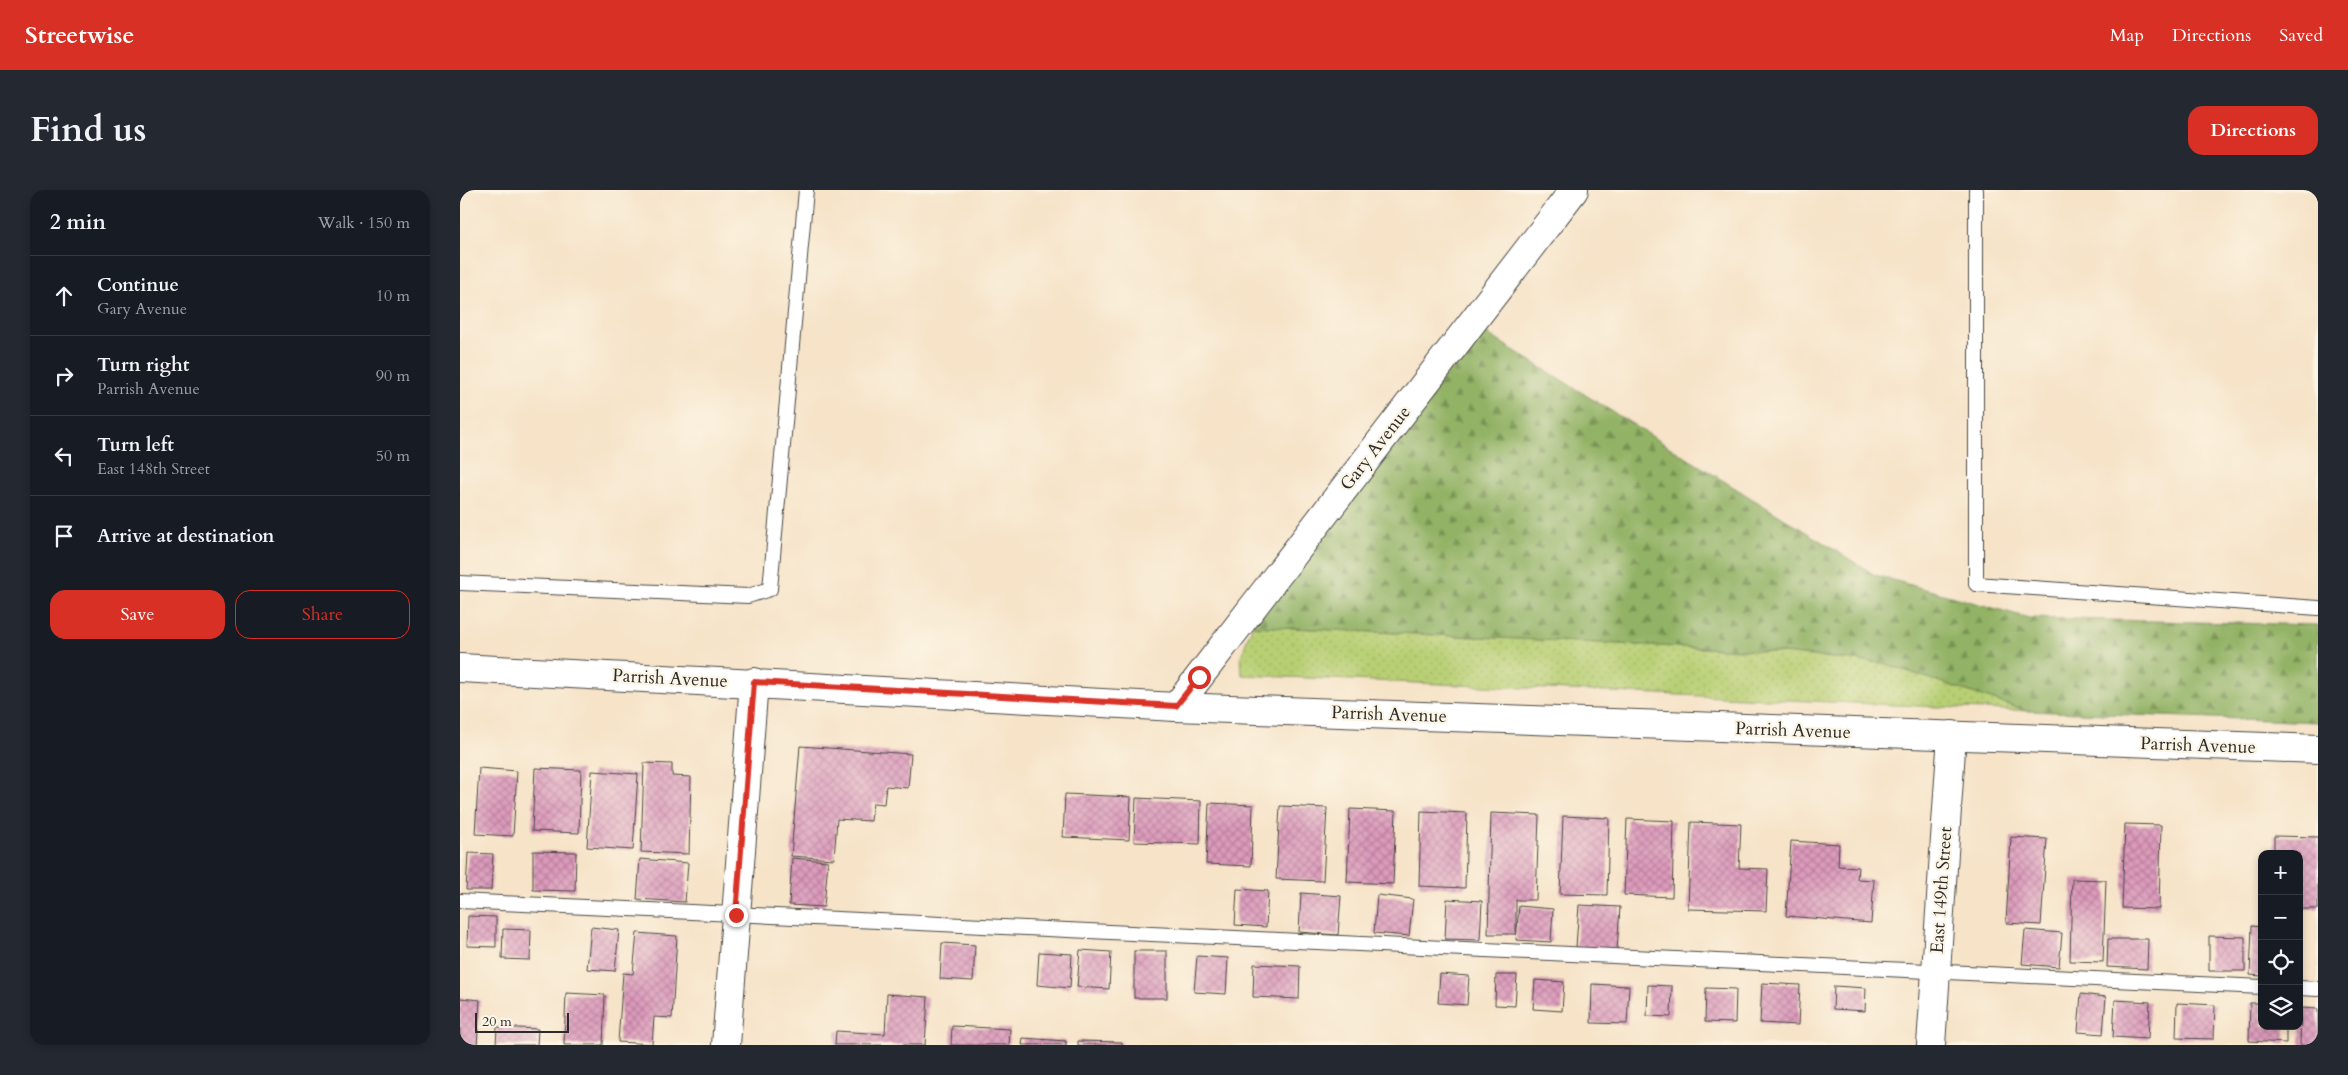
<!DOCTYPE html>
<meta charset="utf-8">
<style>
:root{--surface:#171b24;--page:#242831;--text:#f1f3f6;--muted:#9ea1a6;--line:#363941;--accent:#d93025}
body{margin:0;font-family:Cardo,serif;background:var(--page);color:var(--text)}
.controls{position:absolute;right:15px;bottom:15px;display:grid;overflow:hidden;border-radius:10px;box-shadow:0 2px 8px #0003}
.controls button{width:45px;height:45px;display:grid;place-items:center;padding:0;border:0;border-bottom:1px solid var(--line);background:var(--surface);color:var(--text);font:25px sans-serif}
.scale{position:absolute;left:15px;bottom:12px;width:94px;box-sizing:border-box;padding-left:5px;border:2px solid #2b2b2b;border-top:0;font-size:14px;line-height:18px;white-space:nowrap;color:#2b2b2b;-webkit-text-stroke:4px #fcf5e5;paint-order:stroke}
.stop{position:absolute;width:15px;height:15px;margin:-11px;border:4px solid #d93025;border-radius:50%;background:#fff}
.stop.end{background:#d93025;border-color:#fff;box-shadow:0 1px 5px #0008}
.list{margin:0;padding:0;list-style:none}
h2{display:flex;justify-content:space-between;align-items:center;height:65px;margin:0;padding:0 20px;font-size:21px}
h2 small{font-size:16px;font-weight:400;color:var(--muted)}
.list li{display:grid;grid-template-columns:32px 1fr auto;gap:15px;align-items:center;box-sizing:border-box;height:80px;padding:0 20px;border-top:1px solid var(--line)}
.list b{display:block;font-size:19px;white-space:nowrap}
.list p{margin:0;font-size:16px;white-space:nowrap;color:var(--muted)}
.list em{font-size:16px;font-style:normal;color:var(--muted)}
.actions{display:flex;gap:10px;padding:15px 20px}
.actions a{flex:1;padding:11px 0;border:1px solid var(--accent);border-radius:15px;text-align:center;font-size:18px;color:var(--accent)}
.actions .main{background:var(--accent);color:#fff}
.icon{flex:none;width:28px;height:28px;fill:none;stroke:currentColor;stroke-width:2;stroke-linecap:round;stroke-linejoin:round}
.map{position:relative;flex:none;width:1858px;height:855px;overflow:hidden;border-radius:15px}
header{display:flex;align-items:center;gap:30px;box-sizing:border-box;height:70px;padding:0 25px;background:var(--accent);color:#fff}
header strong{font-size:24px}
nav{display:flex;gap:28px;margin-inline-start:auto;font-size:18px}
.intro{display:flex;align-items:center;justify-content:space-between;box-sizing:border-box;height:120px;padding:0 30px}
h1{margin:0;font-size:35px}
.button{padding:12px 22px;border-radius:15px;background:var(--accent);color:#fff;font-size:18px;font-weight:700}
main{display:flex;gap:30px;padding:0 30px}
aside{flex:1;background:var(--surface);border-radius:15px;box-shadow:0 2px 8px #0003}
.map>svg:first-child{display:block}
.grass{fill:url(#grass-dots);stroke:#727d4f}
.forest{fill:url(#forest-firs);stroke:#5e6e48}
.building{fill:url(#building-cross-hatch)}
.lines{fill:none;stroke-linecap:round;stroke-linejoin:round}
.service-casing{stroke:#494743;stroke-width:16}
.minor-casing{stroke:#494743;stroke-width:30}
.tertiary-casing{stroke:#494743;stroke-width:30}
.service{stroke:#fff;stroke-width:14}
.minor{stroke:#fff;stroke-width:28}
.tertiary{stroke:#fff;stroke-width:28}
.route{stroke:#d93025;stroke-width:6}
.labels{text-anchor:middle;stroke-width:4.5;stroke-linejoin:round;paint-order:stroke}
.street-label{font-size:18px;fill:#2b2b2b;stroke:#fcf5e5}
</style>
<header>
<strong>Streetwise</strong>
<nav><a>Map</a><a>Directions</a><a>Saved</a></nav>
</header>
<div class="intro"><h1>Find us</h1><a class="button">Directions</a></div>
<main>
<aside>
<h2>2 min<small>Walk · 150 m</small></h2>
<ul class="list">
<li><svg class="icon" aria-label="ahead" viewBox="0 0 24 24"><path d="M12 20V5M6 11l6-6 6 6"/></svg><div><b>Continue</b><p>Gary Avenue</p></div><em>10 m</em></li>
<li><svg class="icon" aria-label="right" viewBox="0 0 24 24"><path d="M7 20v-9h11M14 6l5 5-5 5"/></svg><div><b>Turn right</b><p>Parrish Avenue</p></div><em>90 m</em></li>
<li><svg class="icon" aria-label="left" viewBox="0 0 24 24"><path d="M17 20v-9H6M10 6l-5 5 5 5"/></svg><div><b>Turn left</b><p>East 148th Street</p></div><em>50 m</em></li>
<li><svg class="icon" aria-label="arrive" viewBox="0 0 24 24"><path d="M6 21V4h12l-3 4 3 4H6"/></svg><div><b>Arrive at destination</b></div></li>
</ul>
<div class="actions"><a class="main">Save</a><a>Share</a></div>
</aside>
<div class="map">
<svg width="1858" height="855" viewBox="0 0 1858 855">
<defs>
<pattern id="grass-dots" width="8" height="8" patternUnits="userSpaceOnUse" patternTransform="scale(1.25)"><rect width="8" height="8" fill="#b8cf73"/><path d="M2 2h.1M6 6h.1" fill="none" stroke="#9eb264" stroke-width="1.8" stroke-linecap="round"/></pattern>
<pattern id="forest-firs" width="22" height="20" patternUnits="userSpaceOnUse" patternTransform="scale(1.25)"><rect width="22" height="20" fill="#92b265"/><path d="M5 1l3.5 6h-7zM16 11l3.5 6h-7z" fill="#779153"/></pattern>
<pattern id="building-cross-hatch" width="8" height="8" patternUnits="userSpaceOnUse" patternTransform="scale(1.25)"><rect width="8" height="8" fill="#dd9abc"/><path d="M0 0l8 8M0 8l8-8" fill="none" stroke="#b37e99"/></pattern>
</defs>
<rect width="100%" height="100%" fill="#fcf5e5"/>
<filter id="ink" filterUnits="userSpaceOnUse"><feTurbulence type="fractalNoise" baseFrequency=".02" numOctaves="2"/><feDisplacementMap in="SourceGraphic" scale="10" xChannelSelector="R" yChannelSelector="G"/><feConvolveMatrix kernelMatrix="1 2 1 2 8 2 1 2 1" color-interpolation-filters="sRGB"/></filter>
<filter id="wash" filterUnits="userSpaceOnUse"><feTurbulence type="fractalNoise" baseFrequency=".0096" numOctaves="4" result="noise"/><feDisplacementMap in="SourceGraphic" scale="20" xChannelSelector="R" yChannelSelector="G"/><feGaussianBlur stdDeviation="1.12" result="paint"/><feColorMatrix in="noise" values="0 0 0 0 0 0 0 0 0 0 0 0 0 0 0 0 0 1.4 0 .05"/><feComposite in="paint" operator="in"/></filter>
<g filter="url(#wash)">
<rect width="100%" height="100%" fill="#f6e3c8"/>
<polygon class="grass" points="792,436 1303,461 1423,473 1567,521 782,485 781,466"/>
<polygon class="forest" points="1021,140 1415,385 1569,428 1858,435 1858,532 1567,521 1423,473 1303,461 792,436"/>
<g id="blocks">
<g class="building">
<polygon points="340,556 451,564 448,598 426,596 424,614 413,613 411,631 377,629 374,669 331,666"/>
<polygon points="184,573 212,574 212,586 231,587 229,664 181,662"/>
<polygon points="19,578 57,581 53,646 15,644"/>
<polygon points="75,578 121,580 119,643 72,641"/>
<polygon points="132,581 178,584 173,660 127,657"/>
<polygon points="605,604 671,607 669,650 603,647"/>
<polygon points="676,608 741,611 740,654 674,652"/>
<polygon points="749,613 793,615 791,676 746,674"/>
<polygon points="820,616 867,618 863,691 816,689"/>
<polygon points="890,619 936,621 933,694 887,692"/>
<polygon points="961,621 1007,623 1005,698 959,696"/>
<polygon points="1031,623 1079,625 1076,710 1056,710 1056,744 1028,744"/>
<polygon points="1103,626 1149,628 1147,705 1100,704"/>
<polygon points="1167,629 1214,631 1212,707 1164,705"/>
<polygon points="1231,632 1281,634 1279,678 1308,679 1306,721 1228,719"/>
<polygon points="1665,634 1701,635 1699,719 1662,718"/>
<polygon points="1814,646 1858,647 1858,719 1839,719 1839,664 1814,664"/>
<polygon points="1551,647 1587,649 1581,735 1546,733"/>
<polygon points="1331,651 1379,654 1378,676 1398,677 1397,689 1414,690 1411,733 1326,726"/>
<polygon points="73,661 116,662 115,701 73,700"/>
<polygon points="8,663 33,664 31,700 6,700"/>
<polygon points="332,668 368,671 364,717 329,715"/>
<polygon points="180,669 228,673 225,712 177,709"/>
<polygon points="1612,689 1646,690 1643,772 1610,771"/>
<polygon points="777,699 808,701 806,737 775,735"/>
<polygon points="841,703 881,706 878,745 839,742"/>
<polygon points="917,705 953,709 949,746 914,743"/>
<polygon points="987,709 1022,711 1020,750 985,749"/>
<polygon points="1119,715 1160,717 1157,760 1116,757"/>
<polygon points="1059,716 1093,719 1091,752 1056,750"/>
<polygon points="8,726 36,727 36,757 7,756"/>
<polygon points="1792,736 1802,737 1802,786 1790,785"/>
<polygon points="131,737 159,740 155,781 127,779"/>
<polygon points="43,739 71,740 70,770 42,769"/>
<polygon points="1565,740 1602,743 1599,777 1562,774"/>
<polygon points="177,743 217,746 212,828 194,827 192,854 158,852 163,783 173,784"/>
<polygon points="1749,746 1785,747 1785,781 1749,781"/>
<polygon points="1648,749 1688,749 1687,779 1647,777"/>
<polygon points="482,753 515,755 513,791 480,789"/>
<polygon points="620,760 651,762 649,799 617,797"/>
<rect x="674" y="761" width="33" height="47"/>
<polygon points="579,762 612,764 610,798 577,795"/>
<polygon points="737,766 768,768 766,804 734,802"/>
<polygon points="794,774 840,776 839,809 793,807"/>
<polygon points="980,784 1009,786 1007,815 978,813"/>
<polygon points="1036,785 1057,785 1055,816 1035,815"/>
<polygon points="1075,790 1104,792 1102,821 1073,819"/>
<polygon points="1302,793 1340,795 1338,835 1300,833"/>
<polygon points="1132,794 1169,796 1167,834 1131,833"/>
<polygon points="1188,795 1212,796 1211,827 1187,826"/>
<polygon points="1374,796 1406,798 1405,821 1373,819"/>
<polygon points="1246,798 1276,799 1275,833 1245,832"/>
<polygon points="106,803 145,805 143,855 104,855"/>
<polygon points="427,804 468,807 465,855 375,855 376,841 425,844"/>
<polygon points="1621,804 1646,807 1643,844 1618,842"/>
<polygon points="0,808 20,810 17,855 0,855"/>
<polygon points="1655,810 1690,812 1688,849 1653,847"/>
<polygon points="1717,813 1755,815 1754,849 1716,848"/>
<polygon points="1790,813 1802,813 1802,836 1826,836 1826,853 1789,851"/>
<polygon points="1841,818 1858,819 1858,855 1840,855"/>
<polygon points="492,836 550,839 549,855 491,855"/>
<polygon points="37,837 78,839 77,855 36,855"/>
<polygon points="563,848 606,851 606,855 562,855"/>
<polygon points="618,851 662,852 662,855 618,855"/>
</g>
</g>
</g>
<g filter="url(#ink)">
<use href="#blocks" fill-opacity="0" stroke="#494743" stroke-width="1"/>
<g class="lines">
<g class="service-casing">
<g id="service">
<polyline points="1516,0 1516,394 1858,418"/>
<polyline points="0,393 288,406 310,399 346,0"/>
<polyline points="0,711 1802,797"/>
<polyline points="1839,798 1858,799"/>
</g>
</g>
<g class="minor-casing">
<g id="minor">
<polyline points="716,517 1858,559"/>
<polyline points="1471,855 1492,545"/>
</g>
</g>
<g class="tertiary-casing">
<g id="tertiary">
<polyline points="0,478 716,517 1114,0"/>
<polyline points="266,855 294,492"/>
</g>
</g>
<use href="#service" class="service"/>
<use href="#minor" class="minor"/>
<use href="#tertiary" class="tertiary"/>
</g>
</g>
<g class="lines" filter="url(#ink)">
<polyline class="route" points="276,725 294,492 716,516 739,487"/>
</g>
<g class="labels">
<g class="street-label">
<text transform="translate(915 258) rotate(-52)" y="6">Gary Avenue</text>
<text transform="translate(210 488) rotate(3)" y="6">Parrish Avenue</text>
<text transform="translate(929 524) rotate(2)" y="6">Parrish Avenue</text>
<text transform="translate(1333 540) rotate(2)" y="6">Parrish Avenue</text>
<text transform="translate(1738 555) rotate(2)" y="6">Parrish Avenue</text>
<text transform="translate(1481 700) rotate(-86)" y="6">East 149th Street</text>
</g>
</g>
</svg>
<div class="controls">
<button>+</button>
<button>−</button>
<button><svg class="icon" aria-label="locate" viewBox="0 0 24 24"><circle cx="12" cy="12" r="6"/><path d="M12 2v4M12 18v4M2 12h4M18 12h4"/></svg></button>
<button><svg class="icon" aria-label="layers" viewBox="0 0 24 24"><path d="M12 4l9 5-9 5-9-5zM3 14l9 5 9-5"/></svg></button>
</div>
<div class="scale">20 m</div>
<div class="stop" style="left:739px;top:487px"></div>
<div class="stop end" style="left:276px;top:725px"></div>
</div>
</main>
